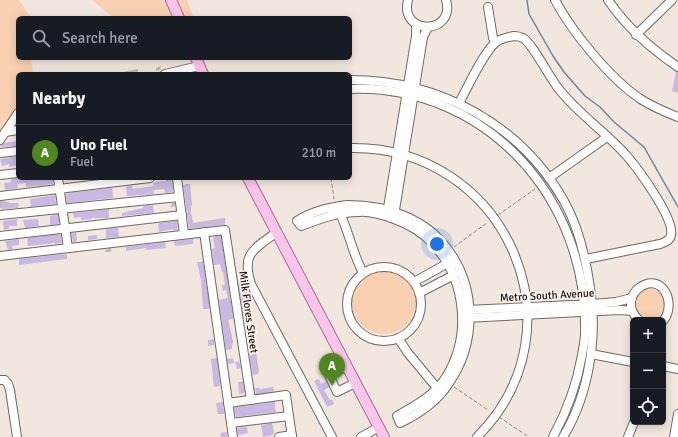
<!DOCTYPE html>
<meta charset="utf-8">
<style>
:root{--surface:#171b24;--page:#242831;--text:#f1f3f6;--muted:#9ea1a6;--line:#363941;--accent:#508620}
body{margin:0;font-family:Signika,sans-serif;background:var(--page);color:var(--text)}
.controls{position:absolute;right:12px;bottom:12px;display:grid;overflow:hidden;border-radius:6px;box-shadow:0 2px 10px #0003}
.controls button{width:36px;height:36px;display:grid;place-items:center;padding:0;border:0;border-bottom:1px solid var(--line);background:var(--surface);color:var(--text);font:20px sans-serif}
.you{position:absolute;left:437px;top:244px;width:14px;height:14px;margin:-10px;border:3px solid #fff;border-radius:50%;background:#1a73e8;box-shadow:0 0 0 6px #1a73e833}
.badge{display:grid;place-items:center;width:26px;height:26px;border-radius:50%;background:var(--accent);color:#fff;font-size:13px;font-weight:700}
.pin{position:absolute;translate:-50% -33px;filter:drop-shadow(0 1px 2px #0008)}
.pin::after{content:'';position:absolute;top:21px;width:14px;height:12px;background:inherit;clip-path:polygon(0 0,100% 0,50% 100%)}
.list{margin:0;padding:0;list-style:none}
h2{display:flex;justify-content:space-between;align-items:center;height:52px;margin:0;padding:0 16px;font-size:17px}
h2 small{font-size:13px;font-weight:400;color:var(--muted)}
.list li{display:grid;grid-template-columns:26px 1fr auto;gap:12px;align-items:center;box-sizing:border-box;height:56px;padding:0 16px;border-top:1px solid var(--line)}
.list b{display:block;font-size:15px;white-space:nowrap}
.list p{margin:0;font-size:13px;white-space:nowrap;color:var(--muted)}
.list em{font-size:13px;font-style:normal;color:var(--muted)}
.icon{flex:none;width:22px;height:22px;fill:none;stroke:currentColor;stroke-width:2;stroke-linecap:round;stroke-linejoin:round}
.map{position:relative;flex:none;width:678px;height:437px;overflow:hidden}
.search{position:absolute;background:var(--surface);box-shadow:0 2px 10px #0003;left:16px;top:16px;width:336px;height:44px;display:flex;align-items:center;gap:10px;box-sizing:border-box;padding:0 14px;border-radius:6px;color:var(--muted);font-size:15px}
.panel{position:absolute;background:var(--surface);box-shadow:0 2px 10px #0003;left:16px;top:72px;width:336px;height:108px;border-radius:6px}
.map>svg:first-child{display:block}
.green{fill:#f9d0b1}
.shadow{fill:#0003}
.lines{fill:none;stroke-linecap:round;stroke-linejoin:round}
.stream{stroke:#6b879d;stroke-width:1.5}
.building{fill:#c9b8e4}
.minor-casing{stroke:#716760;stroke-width:10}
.major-casing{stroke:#a86c95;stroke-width:12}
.path{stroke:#8d8680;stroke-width:1;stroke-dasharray:4 2;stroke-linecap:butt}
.minor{stroke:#fff;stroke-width:8}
.major{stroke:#fbc4eb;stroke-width:10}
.labels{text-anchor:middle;stroke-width:3.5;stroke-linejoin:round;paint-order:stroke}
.street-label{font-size:11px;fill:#14110e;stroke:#fef5ee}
</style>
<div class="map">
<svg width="678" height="437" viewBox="0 0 678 437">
<rect width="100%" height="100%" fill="#f2e7de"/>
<g class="green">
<polygon points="0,0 19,0 31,18 18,18 18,58 31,58 33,74 18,74 18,105 0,133"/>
<polygon points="92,0 187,0 194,18 114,18"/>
<circle cx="384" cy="302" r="32"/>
<path d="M650,288L657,289L667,299L663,315C639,333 623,293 650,288Z"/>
</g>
<g class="shadow">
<polygon points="161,66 160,70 156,71 156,68"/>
<polygon points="138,69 138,74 111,74 113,74"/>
<polygon points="18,156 18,167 17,164 10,163 2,159"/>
<polygon points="166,178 173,178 173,191 165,188 154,189 153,193 128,195 128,186 132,185 133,189 155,186 155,182 166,181"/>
<polygon points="185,184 190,184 192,205 191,206 191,213 193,223 225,218 225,223 190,228"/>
<polygon points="112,188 113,197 67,194 68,193"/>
<polygon points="0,200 10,203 18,203 19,206 0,208"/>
<polygon points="172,203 175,203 176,206 171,207"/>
<polygon points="109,209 108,217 93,217 91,218 75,214"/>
<polygon points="58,214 59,222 51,224 51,216"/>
<polygon points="177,221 177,229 159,224 160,223"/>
<polygon points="76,232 77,240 74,241 73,234"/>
<polygon points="59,234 61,242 29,238"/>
<polygon points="215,236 221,236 233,317 228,319 233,342 231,348 220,300 229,298 227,289 223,286 226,284 224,271 216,248"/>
<polygon points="111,248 111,252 105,252 106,249"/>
<polygon points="67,254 67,258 20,259"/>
<polygon points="203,261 210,307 209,308 198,263"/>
<polygon points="245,280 251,316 250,317 240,281"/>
<polygon points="256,352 259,372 258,373 251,354"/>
<polygon points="217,358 220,384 220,385 212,360"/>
<polygon points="243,381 245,391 244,392 239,383"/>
<polygon points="275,402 275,411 235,408 236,407"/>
<polygon points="272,423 274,433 273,434 263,425"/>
</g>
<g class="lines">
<polyline class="stream" points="527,0 529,14 553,56 564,72 585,96 600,107 614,122 644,147 678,207"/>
</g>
<g class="building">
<polygon points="676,72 678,72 678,93 672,91"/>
<polygon points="18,141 18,146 1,147 0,145 4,143"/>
<polygon points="18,157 18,165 9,167 9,164 2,166 0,159"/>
<polygon points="20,178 53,178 53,184 26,187 26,183 17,184 18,188 5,190 4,183 11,182 11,179"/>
<polygon points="172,180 173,192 165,193 164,189 154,190 153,183"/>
<polygon points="189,184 191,207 190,207 191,214 193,224 224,219 225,225 189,229 183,185"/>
<polygon points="126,186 132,186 132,189 152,187 154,194 127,196"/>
<polygon points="112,188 113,198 67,203 66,194"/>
<polygon points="55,195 56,204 29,207 31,205 30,199"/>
<polygon points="1,202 18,204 18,208 1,209"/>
<polygon points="153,205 154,213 122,216 122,213 143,208 143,206"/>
<polygon points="108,210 109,218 91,218 92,219 81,220 81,217 74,218 73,213"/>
<polygon points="58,215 59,224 50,225 50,216"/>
<polygon points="17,219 17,226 9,226 9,229 4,230 3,221"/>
<polygon points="38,219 39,226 25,228 23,220"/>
<polygon points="177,221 178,230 173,230 173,229 159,232 158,224"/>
<polygon points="118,228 119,237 106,238 106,229"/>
<polygon points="71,233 75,233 76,242 73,242"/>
<polygon points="61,235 62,243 55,244 55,243 28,246 27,238"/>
<polygon points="97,235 97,239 88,240 88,236"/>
<polygon points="220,236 233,319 227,320 232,343 232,349 226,350 219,300 228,298 226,290 223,291 222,285 225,285 223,272 222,272 220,264 214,265 212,249 215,248 213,237"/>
<polygon points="19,239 19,245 12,246 13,249 8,250 5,241"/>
<polygon points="193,239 193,244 175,246 174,241"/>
<polygon points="165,242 166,248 146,250 146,248 126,251 126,247"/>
<polygon points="66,254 67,259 19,265 19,259"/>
<polygon points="197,262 203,262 209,309 203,309 201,280"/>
<polygon points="244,280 251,318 244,319 238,282"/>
<polygon points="252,327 253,337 247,337 246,328"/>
<polygon points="214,339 214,345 208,346 208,340"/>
<polygon points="255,352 258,374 253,375 249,354"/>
<polygon points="216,358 220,386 214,387 211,359"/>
<polygon points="233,358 234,363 228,364 227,359"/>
<polygon points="239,361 241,368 237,369 235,362"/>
<polygon points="319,379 321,384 326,381 329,387 324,390 330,400 332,399 334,404 327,407 314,381"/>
<polygon points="238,382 243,382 244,393 239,394"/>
<polygon points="273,387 274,391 256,394 255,388 259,388 260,389"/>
<polygon points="223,402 224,414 218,414 216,403"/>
<polygon points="274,402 276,412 236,417 234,408"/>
<polygon points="272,424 273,435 263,437 261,425"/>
<polygon points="247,427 248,433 238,435 237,428"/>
<polygon points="227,432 227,437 221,437 220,433"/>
</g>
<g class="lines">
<g class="minor-casing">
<g id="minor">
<path d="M408,0C399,36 456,35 446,0"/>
<path d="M555,0C572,32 609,77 639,98C651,106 665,112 678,117"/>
<path d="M608,0C627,28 650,48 678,67"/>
<polyline points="488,7 493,38 496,42"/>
<polyline points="636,35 672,0"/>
<polyline points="165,74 199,66"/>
<path d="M350,80C439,80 520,124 564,201C578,226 586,259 590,288C598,336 589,395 563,437"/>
<path d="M350,89C487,84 589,200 585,334C585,341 583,348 582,355C577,384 567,411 553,437"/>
<path d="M459,103C468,87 482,55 495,43C499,39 508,37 514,36C517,36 521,37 523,38C532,43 550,78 558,88C578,114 606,132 627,156C638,169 675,219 671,235C670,240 666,242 660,244L586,259"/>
<polyline points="5,132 18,130"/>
<polyline points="0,140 18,113"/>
<path d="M350,148C504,145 587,327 477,437"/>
<polyline points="0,153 18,151"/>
<polyline points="0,175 18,173"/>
<polyline points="58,178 68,248"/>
<polyline points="177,178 184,234"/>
<polyline points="549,178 607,137"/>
<polyline points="0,196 150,178"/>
<path d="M348,205C386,205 426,218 449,251C477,290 476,344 449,383C438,401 419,414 400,423L397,416C415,406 435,395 446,377C472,336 466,278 432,243C422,232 408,224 394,219C383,215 370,211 359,212C337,212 320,219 301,226L297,221C312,211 330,207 348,205Z"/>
<path d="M340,213C349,233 353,254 363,273"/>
<polyline points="387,214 416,36 416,24"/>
<polyline points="0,215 179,197"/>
<polyline points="394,216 423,37 428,27"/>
<polyline points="204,232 233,437"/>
<path d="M277,232C254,249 241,253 251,284L332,437"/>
<polyline points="0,236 182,215"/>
<polyline points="0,256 225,230 251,400"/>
<circle cx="384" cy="304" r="37"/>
<polyline points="414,282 448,263"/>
<polyline points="419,293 454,275"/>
<polyline points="466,310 593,304 616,302 632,298"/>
<polyline points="465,318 620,310 632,311"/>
<path d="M639,320C633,315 630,309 631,301C632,295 635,291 639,288C661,271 678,303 663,321"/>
<polyline points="398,338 408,353 437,388"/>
<polyline points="591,354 633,362"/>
<polyline points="347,366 329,375 337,392 355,383"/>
<polyline points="663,366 678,369"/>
<polyline points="0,380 5,380 8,384 10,390 17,437"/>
<polyline points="228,403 286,395 292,437"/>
<polyline points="231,423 289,416"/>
<polyline points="279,437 292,435"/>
<polyline points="361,437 379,427"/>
<polyline points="628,437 634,422"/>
<polyline points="674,437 678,414"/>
</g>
</g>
<g class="major-casing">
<g id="major">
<polyline points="171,0 179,18"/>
<polyline points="196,58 203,74"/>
<polyline points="248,178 384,437"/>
</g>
</g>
<g class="path">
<polyline points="331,178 334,199"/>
<polyline points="498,215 535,189"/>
<polyline points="454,247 487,223"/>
<polyline points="454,387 488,410"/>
<polyline points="499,417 529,437"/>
</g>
<use href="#minor" class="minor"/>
<use href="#major" class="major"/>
</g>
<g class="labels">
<g class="street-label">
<text transform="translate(547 295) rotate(-3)" y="4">Metro South Avenue</text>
<text transform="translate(249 312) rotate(82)" y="4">Milk Flores Street</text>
</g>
</g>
</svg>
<div class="controls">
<button>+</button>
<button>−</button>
<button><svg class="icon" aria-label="locate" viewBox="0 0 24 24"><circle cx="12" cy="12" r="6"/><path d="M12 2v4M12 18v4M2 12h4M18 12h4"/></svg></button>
</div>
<div class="you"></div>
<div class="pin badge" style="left:332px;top:386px">A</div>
<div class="search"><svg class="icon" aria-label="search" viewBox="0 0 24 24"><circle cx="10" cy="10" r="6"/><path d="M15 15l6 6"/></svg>Search here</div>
<section class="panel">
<h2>Nearby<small></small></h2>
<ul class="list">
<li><span class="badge">A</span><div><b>Uno Fuel</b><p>Fuel</p></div><em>210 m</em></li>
</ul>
</section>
</div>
